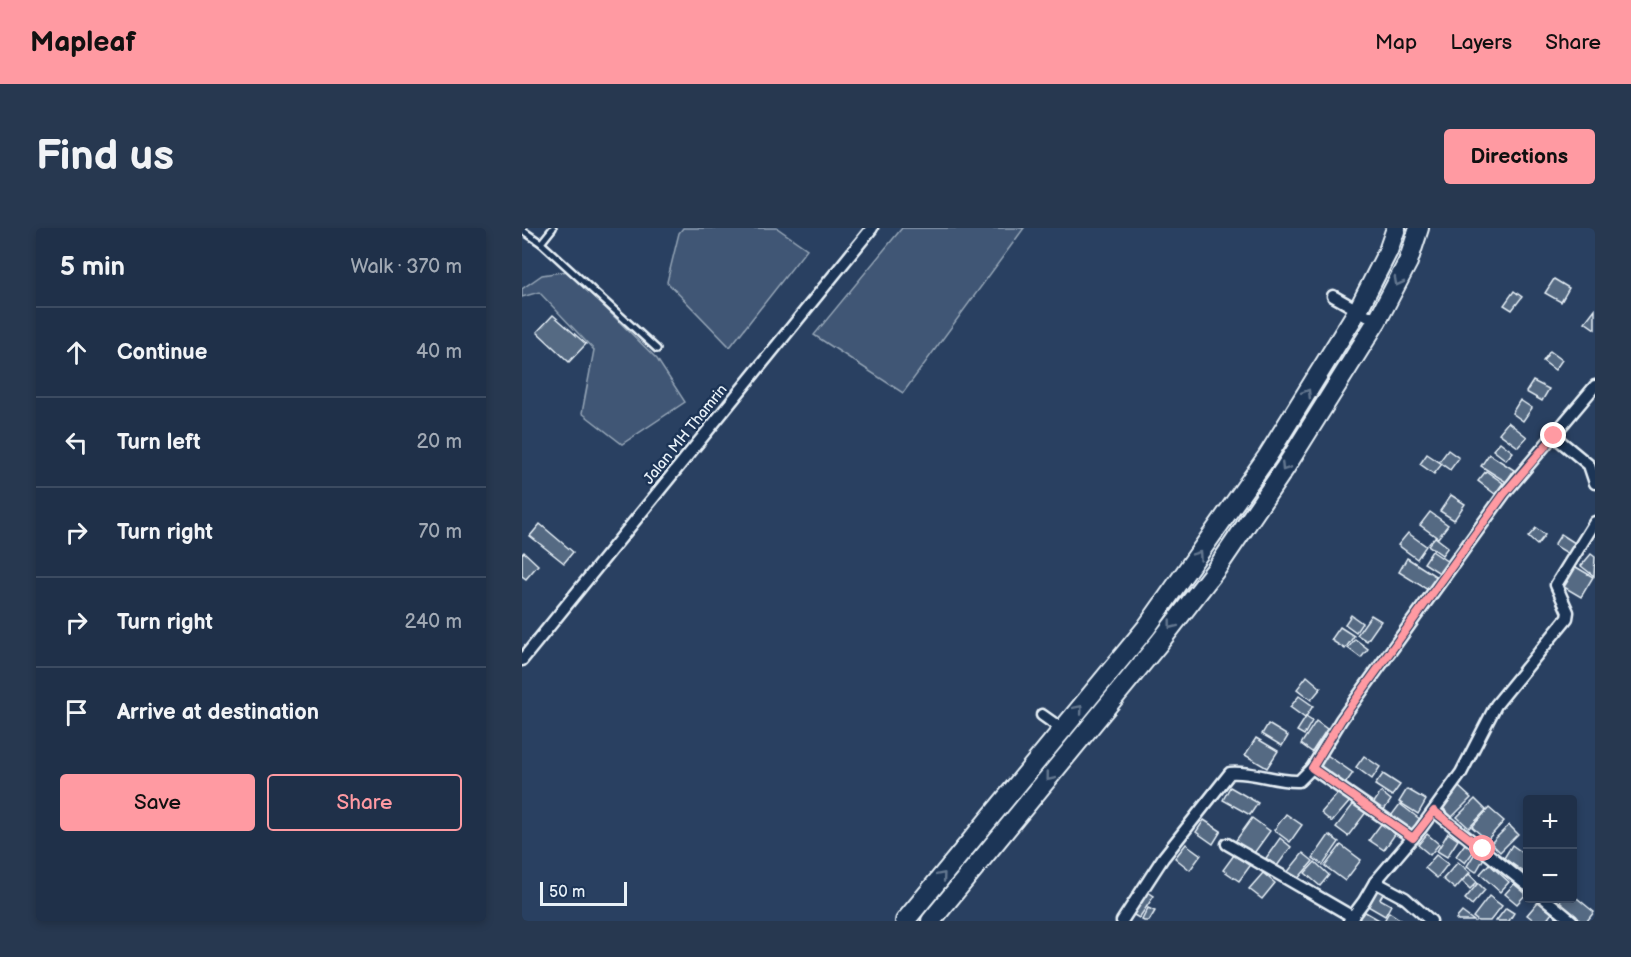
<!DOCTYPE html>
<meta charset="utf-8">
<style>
:root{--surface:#1f3049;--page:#273850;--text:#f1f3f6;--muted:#a1a9b4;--line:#3c4b61;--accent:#ff9aa2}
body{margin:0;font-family:"Balsamiq Sans",sans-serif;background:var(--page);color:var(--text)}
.controls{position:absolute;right:18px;bottom:18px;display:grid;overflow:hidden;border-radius:6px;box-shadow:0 3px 9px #0003}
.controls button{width:54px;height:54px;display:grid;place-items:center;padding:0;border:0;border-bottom:2px solid var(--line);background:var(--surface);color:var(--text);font:30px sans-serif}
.scale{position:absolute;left:18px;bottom:15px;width:87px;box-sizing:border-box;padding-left:6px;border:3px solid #e8f1f8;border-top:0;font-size:16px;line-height:21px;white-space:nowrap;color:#e8f1f8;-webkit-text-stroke:4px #1d3557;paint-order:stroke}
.stop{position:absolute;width:18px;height:18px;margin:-14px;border:4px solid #ff9aa2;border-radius:50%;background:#fff}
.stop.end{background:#ff9aa2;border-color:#fff;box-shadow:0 2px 6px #0008}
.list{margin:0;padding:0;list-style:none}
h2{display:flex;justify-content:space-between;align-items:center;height:78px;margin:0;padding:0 24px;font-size:26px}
h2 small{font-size:20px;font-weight:400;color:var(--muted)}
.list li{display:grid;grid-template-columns:39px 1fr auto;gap:18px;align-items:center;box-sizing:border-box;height:90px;padding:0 24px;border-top:2px solid var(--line)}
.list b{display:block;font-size:22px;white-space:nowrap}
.list em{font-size:20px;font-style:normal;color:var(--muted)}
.actions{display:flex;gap:12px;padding:18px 24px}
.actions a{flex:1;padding:14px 0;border:2px solid var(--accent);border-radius:6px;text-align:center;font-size:21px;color:var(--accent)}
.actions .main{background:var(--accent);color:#111}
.icon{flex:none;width:33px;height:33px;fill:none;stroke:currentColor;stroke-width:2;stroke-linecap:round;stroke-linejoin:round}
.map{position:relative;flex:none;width:1073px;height:693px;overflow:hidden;border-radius:6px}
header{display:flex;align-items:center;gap:36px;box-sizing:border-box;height:84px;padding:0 30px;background:var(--accent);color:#111}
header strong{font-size:28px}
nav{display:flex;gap:33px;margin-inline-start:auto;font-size:21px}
.intro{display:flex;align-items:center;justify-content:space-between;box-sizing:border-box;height:144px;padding:0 36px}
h1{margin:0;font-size:42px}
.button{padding:15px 27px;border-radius:6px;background:var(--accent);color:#111;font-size:21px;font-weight:700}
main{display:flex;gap:36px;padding:0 36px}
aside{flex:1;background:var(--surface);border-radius:6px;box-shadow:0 3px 9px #0003}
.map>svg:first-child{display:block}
.green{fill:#415774;stroke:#94a4b6;stroke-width:1.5}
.building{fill:#556a83;stroke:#e8f1f8;stroke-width:1.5}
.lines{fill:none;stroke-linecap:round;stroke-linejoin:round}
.service-casing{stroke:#e8f1f8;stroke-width:10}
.minor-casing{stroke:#e8f1f8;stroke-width:15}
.trunk-casing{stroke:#e8f1f8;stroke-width:22}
.service{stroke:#1d3557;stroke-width:5}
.minor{stroke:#1d3557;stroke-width:10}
.trunk{stroke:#1d3557;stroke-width:18}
.oneway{stroke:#64778f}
.route{stroke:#ff9aa2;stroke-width:8}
.labels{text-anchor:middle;stroke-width:5;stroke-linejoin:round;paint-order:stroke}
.street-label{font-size:15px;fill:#e8f1f8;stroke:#1d3557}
</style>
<header>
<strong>Mapleaf</strong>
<nav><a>Map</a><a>Layers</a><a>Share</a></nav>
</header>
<div class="intro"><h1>Find us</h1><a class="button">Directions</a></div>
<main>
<aside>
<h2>5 min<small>Walk · 370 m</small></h2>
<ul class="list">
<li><svg class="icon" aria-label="ahead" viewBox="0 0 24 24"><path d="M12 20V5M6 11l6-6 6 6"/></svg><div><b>Continue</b></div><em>40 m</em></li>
<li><svg class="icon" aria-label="left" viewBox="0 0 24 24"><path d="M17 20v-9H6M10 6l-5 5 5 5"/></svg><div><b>Turn left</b></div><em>20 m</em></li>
<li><svg class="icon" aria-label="right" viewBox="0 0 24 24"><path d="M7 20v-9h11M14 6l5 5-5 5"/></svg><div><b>Turn right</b></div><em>70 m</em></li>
<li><svg class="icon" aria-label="right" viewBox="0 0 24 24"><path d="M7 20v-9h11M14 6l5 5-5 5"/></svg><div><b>Turn right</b></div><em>240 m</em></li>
<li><svg class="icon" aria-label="arrive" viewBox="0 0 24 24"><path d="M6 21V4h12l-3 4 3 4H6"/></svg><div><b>Arrive at destination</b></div></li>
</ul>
<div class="actions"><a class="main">Save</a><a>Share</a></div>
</aside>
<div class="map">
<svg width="1073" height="693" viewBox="0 0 1073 693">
<rect width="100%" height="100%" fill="#294061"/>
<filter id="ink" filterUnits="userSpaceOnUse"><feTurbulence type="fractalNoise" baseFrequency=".0167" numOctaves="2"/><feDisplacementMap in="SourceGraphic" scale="12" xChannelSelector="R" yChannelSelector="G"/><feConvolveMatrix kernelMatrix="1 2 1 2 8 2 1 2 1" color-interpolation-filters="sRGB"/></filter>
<g filter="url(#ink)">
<g class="green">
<polygon points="161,0 255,0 285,21 208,119 145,54 157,5"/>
<polygon points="380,0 502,0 381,165 292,107"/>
<polygon points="46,43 135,131 163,174 100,216 60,185 72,122 17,64 0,69 0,61 20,47"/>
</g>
<g class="building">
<polygon points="1032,51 1047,60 1039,74 1023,65"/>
<polygon points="992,63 1000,69 990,82 982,77"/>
<polygon points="1073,81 1073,101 1063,94"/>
<polygon points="31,87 64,116 47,134 15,104"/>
<polygon points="1028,123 1040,132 1033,142 1021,133"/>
<polygon points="1011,153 1027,161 1020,173 1004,164"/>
<polygon points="998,172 1010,180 1001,193 990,185"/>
<polygon points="986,194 1005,209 996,219 977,205"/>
<polygon points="978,214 991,224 984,232 971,222"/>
<polygon points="926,222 937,230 928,242 917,234"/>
<polygon points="905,226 920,236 912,246 898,236"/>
<polygon points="967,226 992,242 984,254 959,238"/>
<polygon points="964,243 981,255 973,266 956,253"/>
<polygon points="929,267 943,276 932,292 918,283"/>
<polygon points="908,284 926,297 916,310 898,297"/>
<polygon points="18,296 51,324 42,335 8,308"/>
<polygon points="1014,300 1023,307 1015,317 1006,309"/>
<polygon points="886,305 904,318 895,331 876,317"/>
<polygon points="1039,306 1053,315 1047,326 1032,317"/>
<polygon points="913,309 926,319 920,327 906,317"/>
<polygon points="910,323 926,334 919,346 902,335"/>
<polygon points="2,324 16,337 4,351 0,348 0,326"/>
<polygon points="1069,326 1073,329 1072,348 1059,338"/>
<polygon points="885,330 915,349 906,362 877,344"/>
<polygon points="1054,339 1071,349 1059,369 1042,359"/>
<polygon points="829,387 840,395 834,404 823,396"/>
<polygon points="849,387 859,393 845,413 835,407"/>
<polygon points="818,399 832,408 823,421 809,412"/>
<polygon points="833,411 846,421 839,430 826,420"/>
<polygon points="785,448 799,460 789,472 775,461"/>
<polygon points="777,468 791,478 783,490 768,479"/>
<polygon points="784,489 790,493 782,507 775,503"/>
<polygon points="794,493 805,501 790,524 779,516"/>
<polygon points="746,496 766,508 760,518 740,506"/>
<polygon points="734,510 756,523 745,540 723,527"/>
<polygon points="805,527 831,545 823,556 798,538"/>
<polygon points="842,528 858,539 850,551 834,539"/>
<polygon points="861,546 878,557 870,568 853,557"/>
<polygon points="708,559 736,575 728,587 701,572"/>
<polygon points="937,559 949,570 930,589 919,578"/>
<polygon points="885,561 904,572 896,586 877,574"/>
<polygon points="818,563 829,572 810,594 799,585"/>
<polygon points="859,564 869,572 859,586 849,579"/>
<polygon points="953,571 964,582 947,600 935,589"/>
<polygon points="833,574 845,583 826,608 814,599"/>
<polygon points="878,576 899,592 889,604 869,588"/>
<polygon points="967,580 982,593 965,612 950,599"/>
<polygon points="764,586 780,597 768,614 752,602"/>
<polygon points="730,590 748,603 730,628 712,615"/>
<polygon points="682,592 699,603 691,616 674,604"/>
<polygon points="862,592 876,602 862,622 847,612"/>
<polygon points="987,597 996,606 978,624 969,615"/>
<polygon points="926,605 936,612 925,629 915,623"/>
<polygon points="905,606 917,616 908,627 896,617"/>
<polygon points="807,607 817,614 801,637 791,630"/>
<polygon points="758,610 769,619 755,638 744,630"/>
<polygon points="945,613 954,620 943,635 934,628"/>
<polygon points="664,616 679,627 668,642 653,630"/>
<polygon points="819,617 839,632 823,653 803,638"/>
<polygon points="990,617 1005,628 1005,639 1002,644 982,630"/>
<polygon points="781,625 791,633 774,653 764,646"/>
<polygon points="953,625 962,630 954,644 945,638"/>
<polygon points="712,627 728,638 717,653 701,642"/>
<polygon points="914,627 926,636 915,650 903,640"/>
<polygon points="793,634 807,647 798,658 783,645"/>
<polygon points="936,634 948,644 933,661 921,651"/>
<polygon points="967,636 987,654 978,664 958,646"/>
<polygon points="741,645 753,655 740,671 727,661"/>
<polygon points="947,646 955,654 948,661 940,653"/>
<polygon points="956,655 963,662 950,677 943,671"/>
<polygon points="992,656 1004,666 995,676 983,666"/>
<polygon points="855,657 863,662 858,671 869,677 863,688 844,677"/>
<polygon points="626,664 632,668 617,690 610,686"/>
<polygon points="1050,666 1072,684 1065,693 1056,693 1036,676 1041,670 1050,670"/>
<polygon points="967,668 980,678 968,693 956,693 951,689"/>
<polygon points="1016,674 1030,685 1024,693 1013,693 1005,687"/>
<polygon points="626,680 633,683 627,693 622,693 620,692"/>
<polygon points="984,680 992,685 987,693 974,693"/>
<polygon points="838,681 859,693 830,693"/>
<polygon points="867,684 879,692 879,693 862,693"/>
<polygon points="940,684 952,693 936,693 934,691"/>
</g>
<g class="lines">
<g class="service-casing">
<g id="service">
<polyline points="0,2 19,15 135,121"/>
<polyline points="19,15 31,0"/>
</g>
</g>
<g class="minor-casing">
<g id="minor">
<polyline points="811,68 855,93"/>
<polyline points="1032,208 1067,237 1073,255"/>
<polyline points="0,432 350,0"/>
<polyline points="520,487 544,504"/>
<polyline points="790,540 891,610"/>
<polyline points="912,583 1005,657"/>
<polyline points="705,616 831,689"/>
<polyline points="853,654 883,670 909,693"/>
<polyline points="1022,670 1050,693"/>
<path d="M600,693L641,630L708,545C732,543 753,554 777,553L790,540L819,492L982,266L1073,158"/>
<polyline points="827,693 842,673 853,654 899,600 939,545 974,477 1045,390 1046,384 1034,357 1073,294"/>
</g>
</g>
<g class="trunk-casing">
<g id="trunk">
<polyline points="383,693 624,400 745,229 836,82 866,23 874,0"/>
<polyline points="409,693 637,415 695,340 763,240 855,93 886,34 897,0"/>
</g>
</g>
<use href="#service" class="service"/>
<use href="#minor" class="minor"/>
<use href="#trunk" class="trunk"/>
</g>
<defs><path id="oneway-chevron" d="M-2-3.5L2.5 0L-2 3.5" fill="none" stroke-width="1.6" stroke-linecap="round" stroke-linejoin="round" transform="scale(1.5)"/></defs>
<g class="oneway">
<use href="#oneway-chevron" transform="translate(876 54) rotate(118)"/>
<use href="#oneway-chevron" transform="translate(785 165) rotate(-58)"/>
<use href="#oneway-chevron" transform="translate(763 239) rotate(123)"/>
<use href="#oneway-chevron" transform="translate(676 327) rotate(-55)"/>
<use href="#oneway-chevron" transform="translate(650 397) rotate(128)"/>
<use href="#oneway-chevron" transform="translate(557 481) rotate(-50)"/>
<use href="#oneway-chevron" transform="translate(528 549) rotate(129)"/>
<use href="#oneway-chevron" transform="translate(420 648) rotate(-50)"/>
</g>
</g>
<g class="lines" filter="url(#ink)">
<polyline class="route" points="961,621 912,583 891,610 790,540 819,492 982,266 1032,208"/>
</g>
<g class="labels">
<g class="street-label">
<text transform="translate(163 206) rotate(-51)" y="5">Jalan MH Thamrin</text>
</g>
</g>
</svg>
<div class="controls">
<button>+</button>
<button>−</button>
</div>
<div class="scale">50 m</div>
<div class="stop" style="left:961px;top:621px"></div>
<div class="stop end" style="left:1032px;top:208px"></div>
</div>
</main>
